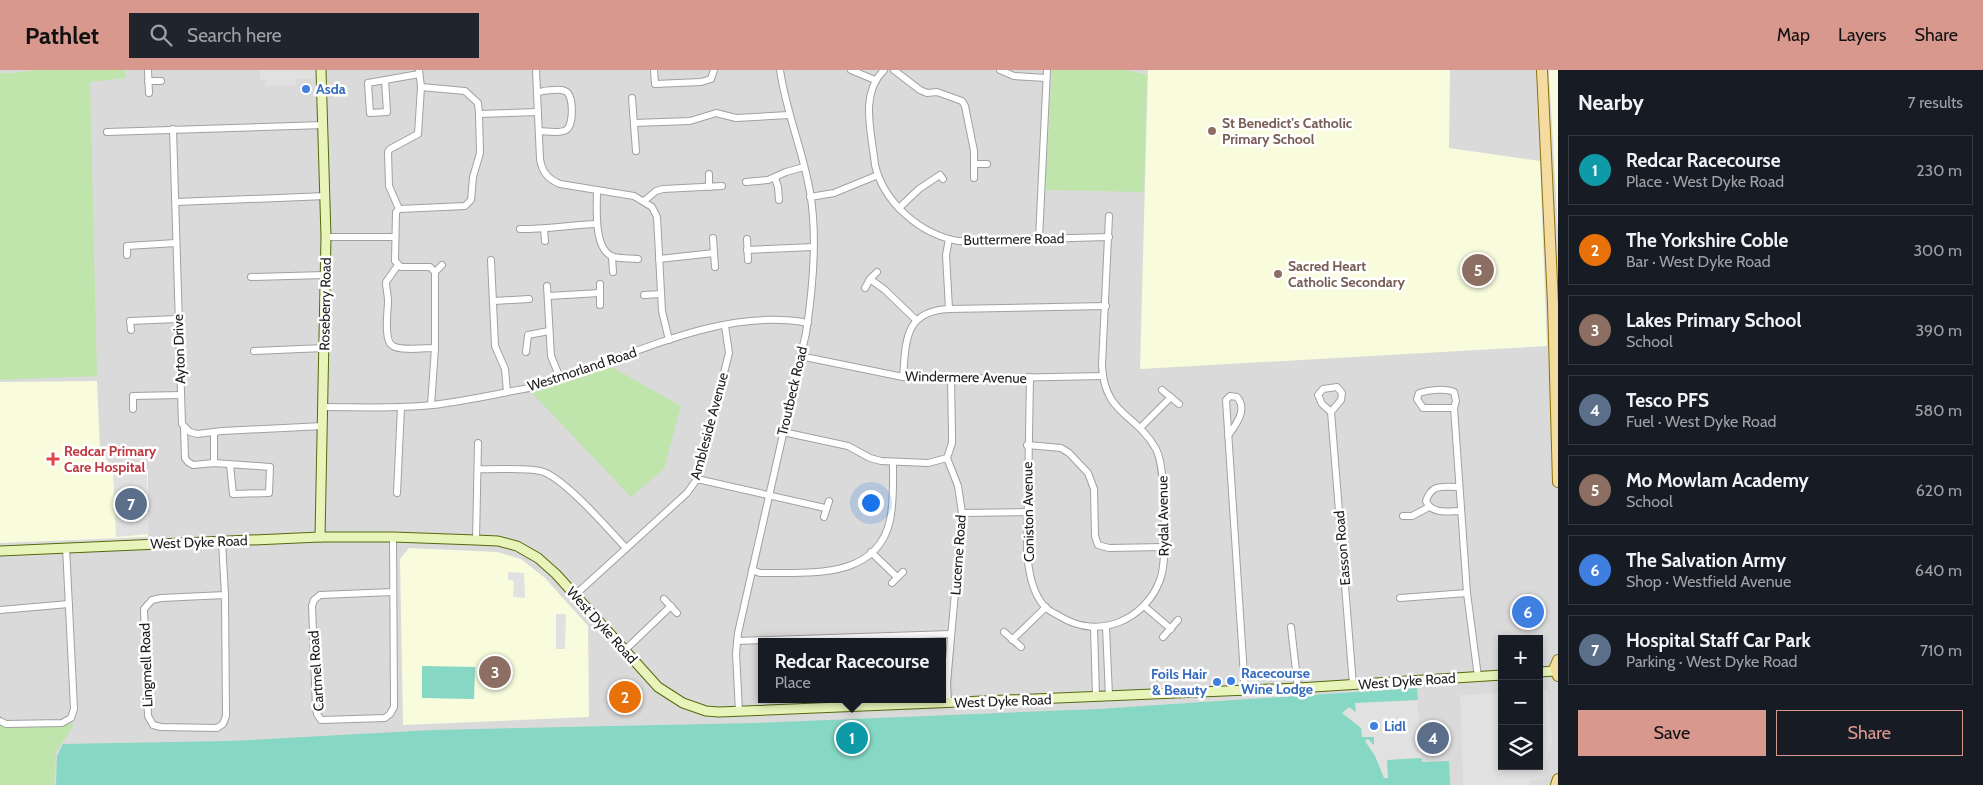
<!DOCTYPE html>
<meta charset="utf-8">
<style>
:root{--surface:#171b24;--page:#20242c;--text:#f1f3f6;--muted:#9ea1a6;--line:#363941;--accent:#d8988e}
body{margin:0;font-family:Cabin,sans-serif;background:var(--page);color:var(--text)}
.controls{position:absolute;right:15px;bottom:15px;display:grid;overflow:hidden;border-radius:0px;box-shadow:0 2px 8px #0003}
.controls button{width:45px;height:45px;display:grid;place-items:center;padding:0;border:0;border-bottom:1px solid var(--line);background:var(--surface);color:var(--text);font:25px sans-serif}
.you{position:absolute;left:870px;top:432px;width:18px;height:18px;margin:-12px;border:4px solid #fff;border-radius:50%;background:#1a73e8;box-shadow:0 0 0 8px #1a73e833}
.badge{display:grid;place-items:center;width:32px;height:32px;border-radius:50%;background:var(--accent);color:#fff;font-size:16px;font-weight:700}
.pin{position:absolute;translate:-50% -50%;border:2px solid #fff;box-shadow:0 1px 5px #0006}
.popup{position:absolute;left:758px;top:568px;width:188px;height:65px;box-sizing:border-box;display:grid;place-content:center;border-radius:0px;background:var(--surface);filter:drop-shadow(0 1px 4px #0005);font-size:16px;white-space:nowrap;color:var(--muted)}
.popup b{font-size:19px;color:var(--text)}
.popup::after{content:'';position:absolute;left:50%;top:100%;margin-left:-10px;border:10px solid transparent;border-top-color:var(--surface)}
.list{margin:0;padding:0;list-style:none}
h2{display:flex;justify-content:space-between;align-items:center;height:65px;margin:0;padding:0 20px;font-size:21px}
h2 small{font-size:16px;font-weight:400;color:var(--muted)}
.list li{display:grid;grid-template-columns:32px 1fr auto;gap:15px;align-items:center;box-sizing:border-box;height:70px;margin:0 10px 10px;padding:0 10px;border:1px solid var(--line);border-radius:0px}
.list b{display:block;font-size:19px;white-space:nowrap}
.list p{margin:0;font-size:16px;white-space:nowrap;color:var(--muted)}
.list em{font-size:16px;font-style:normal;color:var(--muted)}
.actions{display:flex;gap:10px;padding:15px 20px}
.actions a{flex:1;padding:11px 0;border:1px solid var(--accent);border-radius:0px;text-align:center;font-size:18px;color:var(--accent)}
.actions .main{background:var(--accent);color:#111}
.icon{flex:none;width:28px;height:28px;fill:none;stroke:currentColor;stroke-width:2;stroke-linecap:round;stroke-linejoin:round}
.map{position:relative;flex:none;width:1558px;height:715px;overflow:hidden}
header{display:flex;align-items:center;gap:30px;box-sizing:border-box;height:70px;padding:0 25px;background:var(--accent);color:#111}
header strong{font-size:24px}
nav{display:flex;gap:28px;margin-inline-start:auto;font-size:18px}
.search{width:350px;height:45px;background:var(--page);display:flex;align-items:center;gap:12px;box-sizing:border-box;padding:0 18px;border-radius:0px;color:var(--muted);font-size:19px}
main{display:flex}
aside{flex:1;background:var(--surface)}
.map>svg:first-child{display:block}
.residential{fill:#dbdada;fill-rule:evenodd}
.education{fill:#f8fcdd}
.grass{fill:#bfe4ac}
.pitch{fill:#86d7c3}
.parking{fill:#e1e1e1}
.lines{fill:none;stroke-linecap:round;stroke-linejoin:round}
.street-casing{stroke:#a1a1a1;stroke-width:8}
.secondary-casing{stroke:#536a0d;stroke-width:11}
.primary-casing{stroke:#8a720b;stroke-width:12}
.street{stroke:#fff;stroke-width:6}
.secondary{stroke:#e9f4ba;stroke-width:9}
.primary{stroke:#f4dca1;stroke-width:10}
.shop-dot{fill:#3f7fe0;stroke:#fff;stroke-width:2}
.education-dot{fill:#8d6e63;stroke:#fff;stroke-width:2}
.health-dot{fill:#e0444e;stroke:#fff;stroke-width:2}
.labels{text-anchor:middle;stroke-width:5;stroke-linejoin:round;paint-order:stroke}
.shop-label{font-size:14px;font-weight:bold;fill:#366cbe;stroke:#fff;text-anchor:start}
.education-label{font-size:14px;font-weight:bold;fill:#785e54;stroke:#fff;text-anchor:start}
.street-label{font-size:14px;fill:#1d1d1d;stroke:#fff}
.health-label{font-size:14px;font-weight:bold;fill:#be3a42;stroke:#fff;text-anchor:start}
</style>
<header>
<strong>Pathlet</strong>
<div class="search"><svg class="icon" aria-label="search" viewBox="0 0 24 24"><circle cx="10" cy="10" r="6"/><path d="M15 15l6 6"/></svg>Search here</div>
<nav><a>Map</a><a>Layers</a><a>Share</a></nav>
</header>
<main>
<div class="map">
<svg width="1558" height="715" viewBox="0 0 1558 715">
<rect width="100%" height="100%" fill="#edebe3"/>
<path class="residential" d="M0,0H1549L1558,160V715H0ZM1502,569H1539V696H1502ZM762,572H942V629H762Z"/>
<g class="education">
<polygon points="1148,0 1450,0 1449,78 1540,91 1547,276 1140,299"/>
<polygon points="1549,0 1558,0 1558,160"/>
<polygon points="97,311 100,379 114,401 148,400 148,467 0,473 0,312"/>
<polygon points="409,478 497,482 521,489 545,508 588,556 589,647 403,655 400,489"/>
</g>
<g class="grass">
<polygon points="0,0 1,4 38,0 125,0 125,8 90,12 97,306 0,310"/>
<polygon points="1052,0 1128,0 1147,5 1144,122 1045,120"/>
<polygon points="610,296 681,336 664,399 631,427 532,323"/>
<polygon points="71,648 73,656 56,682 54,715 0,715 0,651 6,654 61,653"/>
</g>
<g class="pitch">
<polygon points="422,596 475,597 474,629 422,628"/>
<polygon points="1417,618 1422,692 1449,691 1450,715 56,715 57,686 63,674 231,671 433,660 755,653 1098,639"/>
</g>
<g class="parking">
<polygon points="260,0 318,0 318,9 296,9 296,15 266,16 266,10 260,9"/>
<polygon points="147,402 149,464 116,467 113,403"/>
<polygon points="508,502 524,503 525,528 513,527 514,511 508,510"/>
<polygon points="556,544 566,544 565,579 556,579"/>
<polygon points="1539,620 1548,620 1552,670 1542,709 1530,710 1530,715 1463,715 1460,625 1502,623 1502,696 1539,696"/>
<polygon points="1418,630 1422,688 1387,690 1388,708 1384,708 1375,686 1365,671 1368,669 1374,675 1374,667 1362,667 1361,658 1342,643 1349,637 1356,642 1355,633"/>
</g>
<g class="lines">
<g class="street-casing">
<g id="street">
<polyline points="148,0 149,23"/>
<path d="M536,0L540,89C542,102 548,109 560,114L634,126L652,137L657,147L662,241L669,270"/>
<polyline points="654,0 655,14 701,12 711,9 714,0"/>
<polyline points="851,0 875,10"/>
<path d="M884,0C859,24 872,64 875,95C884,133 920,164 958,171L1109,167"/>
<polyline points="894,0 920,20 927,23 937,22 962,31 965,36 974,81 974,108"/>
<polyline points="1000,0 1014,6 1046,8"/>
<polyline points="385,10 387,42 370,43 368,13 419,4"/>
<polyline points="148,11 161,11"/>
<polyline points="421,17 465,21 478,33 479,44"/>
<path d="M538,22C545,21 558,18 565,21C574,24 574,55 566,60C560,64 546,61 539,61"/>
<polyline points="632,28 636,81"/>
<polyline points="634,53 690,51 716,43 736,48 789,45"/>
<polyline points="173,59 182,354 190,362 197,364 222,361 323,356"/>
<polyline points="107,62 324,55"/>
<polyline points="974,94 987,94"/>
<polyline points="709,104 709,117"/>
<polyline points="775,108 778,117 779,130"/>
<polyline points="746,112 768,110 786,102 804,97"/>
<path d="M597,121C597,138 593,181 614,187C622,189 631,188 638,189"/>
<polyline points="810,127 834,123 878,105"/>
<polyline points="644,131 656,121 663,119 722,116"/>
<polyline points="176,132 326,126"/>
<polyline points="899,138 919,119 940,105 943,109"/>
<polyline points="399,139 389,116 388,82 390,79 418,64 421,17 419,0"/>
<path d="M520,159C546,159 571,155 597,154"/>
<polyline points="544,159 545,171"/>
<polyline points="326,167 394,167"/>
<polyline points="713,168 715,197"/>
<polyline points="747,169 748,190"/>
<polyline points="1039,169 1047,0"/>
<polyline points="747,180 813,177"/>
<polyline points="127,185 127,176 176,173"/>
<polyline points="612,187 613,202"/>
<polyline points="659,189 714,183"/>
<polyline points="491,190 495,276 505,299 507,322"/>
<path d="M398,195L386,212C386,219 388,224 388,231C388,241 383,271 393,276C401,281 425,278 435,278"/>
<polyline points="435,202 442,195"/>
<polyline points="251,207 325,205"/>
<polyline points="870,209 885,220 916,250"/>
<polyline points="600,214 600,235"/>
<polyline points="547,216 551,286 560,308"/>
<polyline points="865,218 870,209 877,202"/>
<polyline points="644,225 661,224"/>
<polyline points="548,226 600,223"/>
<polyline points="494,231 529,229"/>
<polyline points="949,239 946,185 949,169"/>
<polyline points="131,260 130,251 178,249"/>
<polyline points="254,281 324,278"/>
<polyline points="526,282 528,265 549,261"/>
<polyline points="800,286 903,307 951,309 1103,306"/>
<path d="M903,307C906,271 904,241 949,239L1106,236"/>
<path d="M1030,307L1027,484C1029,502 1032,523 1045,537C1049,541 1056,544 1061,547C1099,570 1145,550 1160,510C1168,490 1166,398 1156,379C1136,343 1104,345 1102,295L1109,146"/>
<polyline points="1162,320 1179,334"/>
<polyline points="431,335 435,278 435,202 430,197 401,197 395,191 396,142 399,139 465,136 471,130 473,107 480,83 479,44 538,42"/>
<path d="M323,337C359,337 397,339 433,335C458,332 483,327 508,322C519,319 530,319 541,315C625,290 719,236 808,253"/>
<path d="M1454,338H1423L1417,329L1419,323C1429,320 1445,318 1454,322L1456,331L1454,338L1467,523L1478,607"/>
<polyline points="133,339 133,326 181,325"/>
<polyline points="1331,342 1341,330 1342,323 1337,317 1323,319 1318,325 1322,334 1331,342 1353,615"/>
<polyline points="184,357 185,388 188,392 193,395 214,393 270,397 269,423 233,424 230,395"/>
<polyline points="1140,358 1171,327"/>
<polyline points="214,362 214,393"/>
<polyline points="783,362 848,376 870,388 881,391 928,393 947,388"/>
<path d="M1228,366C1236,354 1248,340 1237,327L1230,326L1226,330L1245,621"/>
<polyline points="1027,375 1061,378 1069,383 1088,403 1094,419 1095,466 1098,475 1109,478 1164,477"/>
<path d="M478,399C496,400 523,397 540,401C562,405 609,460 626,478"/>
<polyline points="697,409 825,438"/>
<path d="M1459,417C1443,417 1432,413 1426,431C1432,445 1448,441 1461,441"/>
<polyline points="397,423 401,337"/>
<polyline points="962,443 1027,442"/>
<polyline points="1403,446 1412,446 1429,437"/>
<polyline points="824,447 829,431"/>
<polyline points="476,470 478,373"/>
<polyline points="222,471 225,525 161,528 152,530 144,539 148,646 153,655 161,657 217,658 223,654 226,646 225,525"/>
<polyline points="871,482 897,507"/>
<path d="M752,500L760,503C807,502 877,511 890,450C894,431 893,411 893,392"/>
<polyline points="892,513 903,502"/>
<polyline points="393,522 320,525 314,530 312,536 316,638 317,644 321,650 385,648 390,644 394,637 393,467"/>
<polyline points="575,525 687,423 697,409 729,283 725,256"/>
<polyline points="1400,528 1467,523"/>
<polyline points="664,529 677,543"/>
<polyline points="1144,536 1171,559"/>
<polyline points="0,540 69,534"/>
<polyline points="1106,557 1109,626"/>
<polyline points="1291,557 1298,618"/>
<polyline points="1094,558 1096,627"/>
<polyline points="1004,562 1021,577"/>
<polyline points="1163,567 1178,550"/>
<polyline points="1012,570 1046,537"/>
<polyline points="737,571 951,564"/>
<polyline points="625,580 671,536"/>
<polyline points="948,633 947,613 962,443 958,416 947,388 952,373 952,363 951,309"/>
<path d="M739,642L736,583L738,563L806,263C813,218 818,168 810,122C803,81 786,42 780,0"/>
<polyline points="0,651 6,654 62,653 71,648 74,639 66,477"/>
</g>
</g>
<g class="secondary-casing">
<g id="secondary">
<polyline points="320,467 326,167 321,0"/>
<polyline points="0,481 320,467 393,467 476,470 498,471 517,476 538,488 556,504 658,617 683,633 706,641 719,642 1298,618 1502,605"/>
<polyline points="1539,602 1555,601"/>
</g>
</g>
<g class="primary-casing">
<g id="primary">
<polyline points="1542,0 1553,234 1558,412"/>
<polyline points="1558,590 1555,597 1558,606"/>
<polyline points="1556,715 1558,709"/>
</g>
</g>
<use href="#street" class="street"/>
<use href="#secondary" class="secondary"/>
<use href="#primary" class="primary"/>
</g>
<g class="shop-dot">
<circle cx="306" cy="19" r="5"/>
<circle cx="1231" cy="611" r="5"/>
<circle cx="1217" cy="612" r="5"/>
<circle cx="1374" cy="656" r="5"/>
</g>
<g class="education-dot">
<circle cx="1212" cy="61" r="5"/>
<circle cx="1278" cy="204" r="5"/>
</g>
<path class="health-dot" d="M50.5 381.5h5v5h5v5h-5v5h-5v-5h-5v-5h5z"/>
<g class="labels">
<g class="shop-label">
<text x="316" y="24">Asda</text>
<text x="1241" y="608">Racecourse<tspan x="1241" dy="16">Wine Lodge</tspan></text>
<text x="1207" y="609" text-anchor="end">Foils Hair<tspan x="1207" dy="16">&amp; Beauty</tspan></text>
<text x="1384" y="661">Lidl</text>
</g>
<g class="education-label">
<text x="1222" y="58">St Benedict's Catholic<tspan x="1222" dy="16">Primary School</tspan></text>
<text x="1288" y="201">Sacred Heart<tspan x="1288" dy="16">Catholic Secondary</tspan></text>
</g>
<g class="street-label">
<text transform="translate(1014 169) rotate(-1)" y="5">Buttermere Road</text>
<text transform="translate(325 234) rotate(-89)" y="5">Roseberry Road</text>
<text transform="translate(179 279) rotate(-92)" y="5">Ayton Drive</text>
<text transform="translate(582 299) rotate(-18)" y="5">Westmorland Road</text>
<text transform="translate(966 307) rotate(1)" y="5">Windermere Avenue</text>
<text transform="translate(792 321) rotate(-77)" y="5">Troutbeck Road</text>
<text transform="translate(709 356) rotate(-75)" y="5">Ambleside Avenue</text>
<text transform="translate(1028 442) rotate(-91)" y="5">Coniston Avenue</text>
<text transform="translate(1163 446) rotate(-91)" y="5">Rydal Avenue</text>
<text transform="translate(199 472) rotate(-2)" y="5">West Dyke Road</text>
<text transform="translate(1342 478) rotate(-95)" y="5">Easson Road</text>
<text transform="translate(958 485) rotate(-86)" y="5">Lucerne Road</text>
<text transform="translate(602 555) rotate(48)" y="5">West Dyke Road</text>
<text transform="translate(146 595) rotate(-92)" y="5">Lingmell Road</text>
<text transform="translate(316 601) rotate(-94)" y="5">Cartmel Road</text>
<text transform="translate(1407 611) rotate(-4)" y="5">West Dyke Road</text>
<text transform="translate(1003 631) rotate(-2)" y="5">West Dyke Road</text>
</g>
<g class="health-label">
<text x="64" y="386">Redcar Primary<tspan x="64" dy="16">Care Hospital</tspan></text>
</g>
</g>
</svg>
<div class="controls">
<button>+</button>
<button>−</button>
<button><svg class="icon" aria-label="layers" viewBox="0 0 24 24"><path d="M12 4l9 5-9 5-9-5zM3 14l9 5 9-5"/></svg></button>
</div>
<div class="you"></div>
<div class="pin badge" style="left:852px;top:668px;background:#0f9aa8">1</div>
<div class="popup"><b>Redcar Racecourse</b>Place</div>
<div class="pin badge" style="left:625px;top:627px;background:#e8710a">2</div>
<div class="pin badge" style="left:495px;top:602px;background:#8d6e63">3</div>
<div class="pin badge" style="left:1433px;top:668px;background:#5c6f8a">4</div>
<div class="pin badge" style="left:1478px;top:200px;background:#8d6e63">5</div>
<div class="pin badge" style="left:1528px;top:542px;background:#3f7fe0">6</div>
<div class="pin badge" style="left:131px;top:434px;background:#5c6f8a">7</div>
</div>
<aside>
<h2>Nearby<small>7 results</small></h2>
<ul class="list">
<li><span class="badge" style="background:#0f9aa8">1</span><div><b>Redcar Racecourse</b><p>Place · West Dyke Road</p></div><em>230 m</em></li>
<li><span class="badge" style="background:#e8710a">2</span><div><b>The Yorkshire Coble</b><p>Bar · West Dyke Road</p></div><em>300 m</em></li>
<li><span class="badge" style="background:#8d6e63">3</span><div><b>Lakes Primary School</b><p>School</p></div><em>390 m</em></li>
<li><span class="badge" style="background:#5c6f8a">4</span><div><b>Tesco PFS</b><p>Fuel · West Dyke Road</p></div><em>580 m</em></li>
<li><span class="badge" style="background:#8d6e63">5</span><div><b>Mo Mowlam Academy</b><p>School</p></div><em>620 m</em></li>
<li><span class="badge" style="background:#3f7fe0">6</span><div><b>The Salvation Army</b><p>Shop · Westfield Avenue</p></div><em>640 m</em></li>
<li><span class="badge" style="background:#5c6f8a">7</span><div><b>Hospital Staff Car Park</b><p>Parking · West Dyke Road</p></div><em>710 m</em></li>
</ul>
<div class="actions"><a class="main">Save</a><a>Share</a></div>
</aside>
</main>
